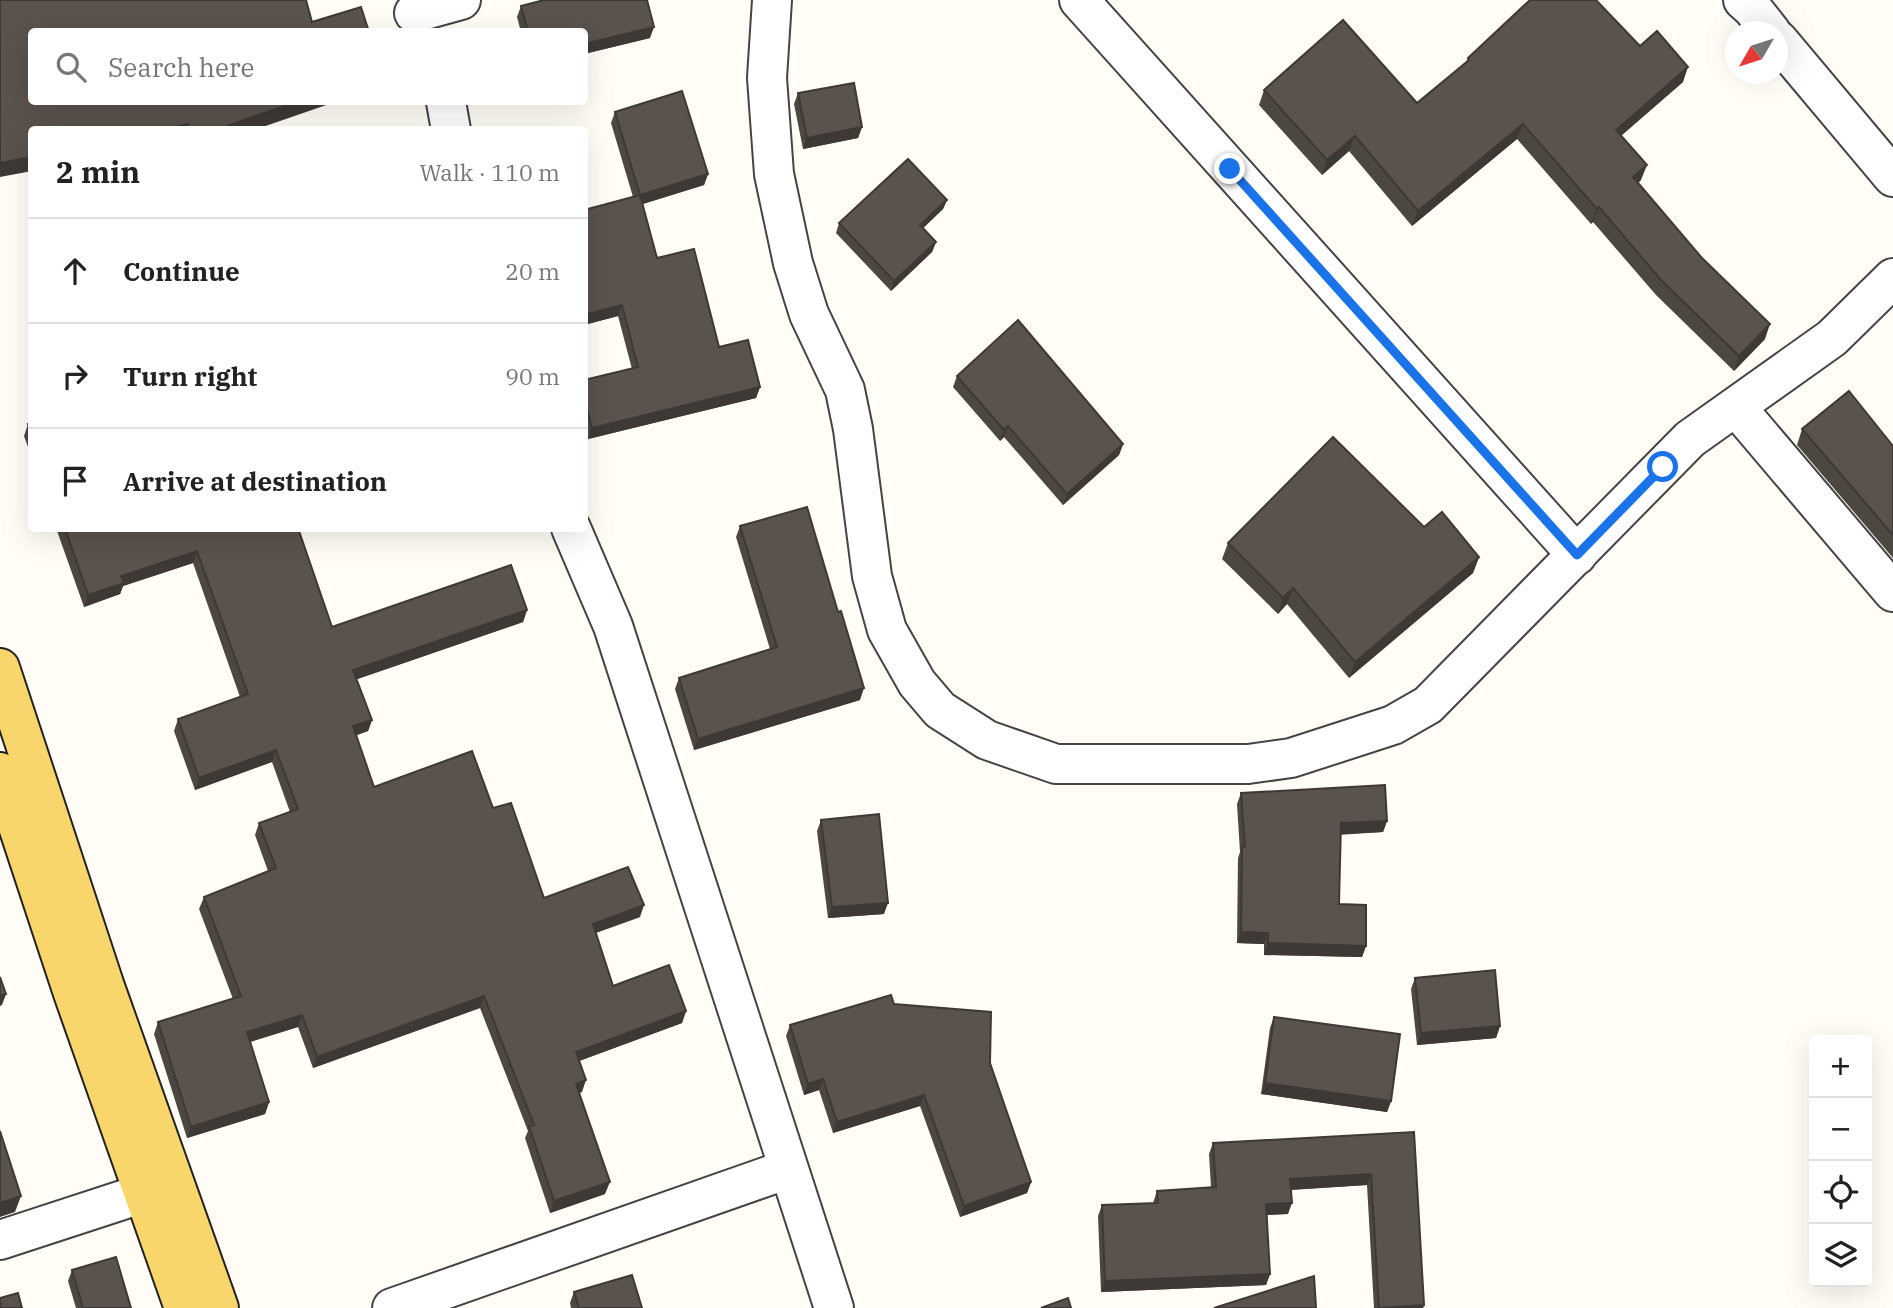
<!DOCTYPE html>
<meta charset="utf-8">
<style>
:root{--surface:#fff;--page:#f6f6f6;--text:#222;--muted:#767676;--line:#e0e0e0}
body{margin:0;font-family:"IBM Plex Serif",serif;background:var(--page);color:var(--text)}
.controls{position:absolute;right:21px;bottom:21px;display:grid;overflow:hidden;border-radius:7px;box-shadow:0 7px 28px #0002}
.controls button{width:63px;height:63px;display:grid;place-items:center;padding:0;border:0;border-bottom:2px solid var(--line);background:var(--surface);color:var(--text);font:35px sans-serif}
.compass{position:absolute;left:1725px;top:21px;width:63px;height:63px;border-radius:50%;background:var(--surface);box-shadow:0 7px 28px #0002;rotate:231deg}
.stop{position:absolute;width:21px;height:21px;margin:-16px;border:5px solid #1a73e8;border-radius:50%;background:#fff}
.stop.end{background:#1a73e8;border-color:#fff;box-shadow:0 2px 7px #0008}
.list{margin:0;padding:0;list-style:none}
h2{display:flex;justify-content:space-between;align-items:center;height:91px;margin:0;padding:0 28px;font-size:30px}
h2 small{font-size:23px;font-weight:400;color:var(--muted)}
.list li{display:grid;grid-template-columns:46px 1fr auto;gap:21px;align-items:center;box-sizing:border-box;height:105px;padding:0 28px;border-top:2px solid var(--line)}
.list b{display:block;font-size:26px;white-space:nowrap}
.list em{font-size:23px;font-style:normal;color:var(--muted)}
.icon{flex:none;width:38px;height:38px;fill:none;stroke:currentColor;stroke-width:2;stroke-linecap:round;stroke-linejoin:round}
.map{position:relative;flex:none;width:1893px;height:1308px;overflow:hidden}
.search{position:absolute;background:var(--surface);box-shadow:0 7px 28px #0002;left:28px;top:28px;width:560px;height:77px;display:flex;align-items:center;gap:18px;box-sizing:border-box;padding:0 24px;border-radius:7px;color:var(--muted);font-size:26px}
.panel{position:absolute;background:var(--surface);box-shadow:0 7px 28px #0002;left:28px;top:126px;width:560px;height:406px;border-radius:7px}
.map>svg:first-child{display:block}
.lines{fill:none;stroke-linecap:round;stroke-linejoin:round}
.minor-casing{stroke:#444;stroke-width:42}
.major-casing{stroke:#222;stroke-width:42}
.minor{stroke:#fff;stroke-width:38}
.major{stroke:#f9d66b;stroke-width:38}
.wall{fill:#4d4742}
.shaded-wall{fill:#3f3936}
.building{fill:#5a524d;stroke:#3f3936;stroke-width:2}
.route{stroke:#1a73e8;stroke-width:9}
</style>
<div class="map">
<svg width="1893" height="1308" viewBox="0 0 1893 1308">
<rect width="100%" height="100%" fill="#fffdf5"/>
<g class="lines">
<g class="minor-casing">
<g id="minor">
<polyline points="772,0 767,78 774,174 793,263 809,314 845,390 853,429 872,576 887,630 917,683 940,710 987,740 1056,764 1248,764 1291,758 1393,725 1428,705 1690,439 1832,338 1893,278"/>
<polyline points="1079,0 1577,555"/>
<polyline points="1743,0 1752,8 1771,32"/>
<polyline points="414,13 461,0"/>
<polyline points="1778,40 1893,177"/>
<polyline points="446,102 451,130"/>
<polyline points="1736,407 1893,592"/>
<polyline points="571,528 613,626 834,1308"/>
<polyline points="0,1240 144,1193"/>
<polyline points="392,1308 788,1169"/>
</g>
</g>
<g class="major-casing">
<g id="major">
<polyline points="0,668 104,984 219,1308"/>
<polyline points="0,772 73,993 184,1308"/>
</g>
</g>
<use href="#minor" class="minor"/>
<use href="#major" class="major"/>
</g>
<g class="wall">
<polygon points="521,6 650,38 584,54 584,32 521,32 517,17"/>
<polygon points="1640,46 1683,82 1621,136 1641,180 1638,183 1765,339 1734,371 1656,295 1593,222 1591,224 1517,139 1412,226 1349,151 1322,175 1259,105 1264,90 1417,103 1466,62 1468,58"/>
<polygon points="798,93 862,127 858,138 803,149 794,104"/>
<polygon points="615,112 708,174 704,185 643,204 657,258 719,347 760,387 756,398 588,439 584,424 584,380 632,369 618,316 584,325 584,210 633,197 611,123"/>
<polygon points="947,200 943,209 923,228 936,242 932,252 891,291 836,233 839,223"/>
<polygon points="957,376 1123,444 1119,455 1063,505 1004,437 1000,441 953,387"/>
<polygon points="32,422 32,458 24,436 28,424"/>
<polygon points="1802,429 1893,446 1893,558 1797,445"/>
<polygon points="740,526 860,700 694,750 675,689 679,678 770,649 736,537"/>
<polygon points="1424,527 1479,557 1473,573 1349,678 1287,604 1278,614 1222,559 1228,543"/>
<polygon points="56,528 298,528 332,627 527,610 523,622 357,679 372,720 368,731 356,735 374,787 493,808 544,898 640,917 596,933 613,986 686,1011 682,1023 579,1061 582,1092 579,1093 605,1194 550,1213 525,1138 528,1131 480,1008 313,1068 298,1027 250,1042 269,1102 265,1114 187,1138 154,1034 158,1022 233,999 199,909 204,897 268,871 255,835 259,823 290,812 272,762 195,790 174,731 178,719 240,697 193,563 123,586 120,594 84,607"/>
<polygon points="1241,793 1387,821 1383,832 1341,834 1339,904 1366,946 1362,957 1264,955 1264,944 1237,943 1238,858 1240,852 1237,804"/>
<polygon points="821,820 884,914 828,918 817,831"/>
<polygon points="1415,978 1500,1026 1496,1038 1417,1045 1411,989"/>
<polygon points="894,1004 990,1063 1031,1182 1027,1193 960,1217 920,1106 833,1133 819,1090 804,1095 786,1036 790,1025"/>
<polygon points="1274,1017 1391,1101 1387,1112 1261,1094 1270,1028"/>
<polygon points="1414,1132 1424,1305 1423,1308 1374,1308 1367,1185 1291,1190 1288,1214 1267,1215 1270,1274 1266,1285 1101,1292 1098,1216 1102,1205 1153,1203 1157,1191 1211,1187 1209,1154 1213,1143"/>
<polygon points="72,1270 131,1308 76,1308 68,1281"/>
<polygon points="574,1292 642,1308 571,1308 570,1303"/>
</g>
<g class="shaded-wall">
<polygon points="654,27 650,38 584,54 584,44"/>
<polygon points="1688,67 1683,82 1610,145 1616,130"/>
<polygon points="296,102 335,102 254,130 226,130 227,126"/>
<polygon points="188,124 186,130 163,130"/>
<polygon points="1523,124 1517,139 1412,226 1418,211"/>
<polygon points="862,127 858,138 803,149 807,138"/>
<polygon points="1355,136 1349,151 1322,175 1327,160"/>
<polygon points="32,157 32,171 0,177 0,163"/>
<polygon points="1647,165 1641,180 1628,192 1633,177"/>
<polygon points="708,174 704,185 636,206 640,195"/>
<polygon points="947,200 943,209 916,235 920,225"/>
<polygon points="1599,207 1593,222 1591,224 1597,209"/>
<polygon points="936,242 932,252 891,291 894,281"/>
<polygon points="622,305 618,316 584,325 584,315"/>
<polygon points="1770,324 1765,339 1734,371 1739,356"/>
<polygon points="760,387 756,398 588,439 592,428"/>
<polygon points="1008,426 1004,437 1000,441 1004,430"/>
<polygon points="1123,444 1119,455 1063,505 1067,494"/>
<polygon points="197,551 193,563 123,586 120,594 84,607 88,595 121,576"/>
<polygon points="1479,557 1473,573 1349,678 1355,662"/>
<polygon points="1293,588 1287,604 1278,614 1283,598"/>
<polygon points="527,610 523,622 349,682 353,670"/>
<polygon points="864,688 860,700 694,750 698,739"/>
<polygon points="372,720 368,731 349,738 353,726"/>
<polygon points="276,750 272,762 195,790 199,778"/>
<polygon points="1387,821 1383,832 1337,835 1341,823"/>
<polygon points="888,903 884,914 828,918 832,907"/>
<polygon points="644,905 640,917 589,935 593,924"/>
<polygon points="1241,932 1268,933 1264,944 1237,943"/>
<polygon points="1268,943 1366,946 1362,957 1264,955"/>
<polygon points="6,994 2,1005 0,1006 0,996"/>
<polygon points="484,996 480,1008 313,1068 317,1057"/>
<polygon points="686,1011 682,1023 571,1064 576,1052"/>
<polygon points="302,1015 298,1027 243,1044 247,1032"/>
<polygon points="1500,1026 1496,1038 1417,1045 1421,1033"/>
<polygon points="823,1079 819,1090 804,1095 808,1084"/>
<polygon points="586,1080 582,1092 572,1096 576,1084"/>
<polygon points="1265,1083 1391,1101 1387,1112 1261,1094"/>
<polygon points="924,1095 920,1106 833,1133 837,1122"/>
<polygon points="269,1102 265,1114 187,1138 191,1127"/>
<polygon points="1371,1174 1367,1185 1286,1190 1290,1179"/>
<polygon points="610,1182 605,1194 550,1213 554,1201"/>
<polygon points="1031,1182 1027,1193 960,1217 964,1206"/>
<polygon points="21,1196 15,1212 0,1217 0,1203"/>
<polygon points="1292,1203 1288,1214 1262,1215 1266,1204"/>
<polygon points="1270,1274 1266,1285 1101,1292 1105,1281"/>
<polygon points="1424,1305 1423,1308 1379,1308"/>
</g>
<g class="building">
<polygon points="0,0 306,0 312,22 361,7 369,32 32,32 32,102 296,102 227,126 229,130 190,130 188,124 163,130 32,130 32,157 0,163"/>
<polygon points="544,0 647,0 654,27 584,44 584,32 528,32 521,6"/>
<polygon points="1530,0 1596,0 1640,46 1657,31 1688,67 1616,130 1647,165 1633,177 1702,258 1770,324 1739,356 1661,280 1599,207 1597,209 1523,124 1418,211 1355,136 1327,160 1264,90 1343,20 1417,103 1469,60 1468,58"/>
<polygon points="854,83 862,127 807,138 798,93"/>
<polygon points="682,91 708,174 640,195 615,112"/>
<polygon points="908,159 947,200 920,225 936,242 894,281 839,223"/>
<polygon points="640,195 657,258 694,249 719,347 748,340 760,387 592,428 584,397 584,380 638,367 622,305 584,315 584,210"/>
<polygon points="1018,320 1123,444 1067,494 1008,426 1004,430 957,376"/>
<polygon points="1849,391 1893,446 1893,535 1802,429"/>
<polygon points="32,422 32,434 28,424"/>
<polygon points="1333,437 1424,527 1442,512 1479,557 1355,662 1293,588 1283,598 1228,543"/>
<polygon points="807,507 838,612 841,611 864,688 698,739 679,678 777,647 740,526"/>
<polygon points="65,528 298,528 332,627 511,565 527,610 353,670 372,720 353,726 374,787 472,751 493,808 511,803 544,898 628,867 644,905 593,924 613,986 669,965 686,1011 576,1052 586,1080 576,1084 610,1182 554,1201 529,1126 534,1125 484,996 317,1057 302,1015 247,1032 269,1102 191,1127 158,1022 241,996 204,897 276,868 259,823 298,809 276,750 199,778 178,719 248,694 197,551 121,576 124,583 88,595"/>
<polygon points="1385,785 1387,821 1341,823 1339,904 1366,905 1366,946 1268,943 1268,933 1241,932 1242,846 1245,847 1241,793"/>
<polygon points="879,814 888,903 832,907 821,820"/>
<polygon points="1495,970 1500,1026 1421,1033 1415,978"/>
<polygon points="0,977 6,994 0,996"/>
<polygon points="891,995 894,1004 991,1012 990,1063 1031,1182 964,1206 924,1095 837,1122 823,1079 808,1084 790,1025"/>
<polygon points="1274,1017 1400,1034 1391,1101 1265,1083"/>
<polygon points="0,1131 21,1196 0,1203"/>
<polygon points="1414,1132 1424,1305 1379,1308 1371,1174 1290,1179 1292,1203 1266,1204 1270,1274 1105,1281 1102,1205 1158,1203 1157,1191 1216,1187 1213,1143"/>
<polygon points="116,1257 131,1308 83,1308 72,1270"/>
<polygon points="632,1275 642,1308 579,1308 574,1292"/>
<polygon points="1314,1276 1316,1308 1214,1308"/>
<polygon points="18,1293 22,1308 0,1308 0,1298"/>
<polygon points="1068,1298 1071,1308 1041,1308"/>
</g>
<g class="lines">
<polyline class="route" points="1230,169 1577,555 1663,467"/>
</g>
</svg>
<div class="controls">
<button>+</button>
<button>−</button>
<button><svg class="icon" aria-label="locate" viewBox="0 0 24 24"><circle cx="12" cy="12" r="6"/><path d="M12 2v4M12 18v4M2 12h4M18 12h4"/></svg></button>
<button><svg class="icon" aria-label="layers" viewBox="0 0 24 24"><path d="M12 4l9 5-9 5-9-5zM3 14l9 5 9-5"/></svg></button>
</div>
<svg class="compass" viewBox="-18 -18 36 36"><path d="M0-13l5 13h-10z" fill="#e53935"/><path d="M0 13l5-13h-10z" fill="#767676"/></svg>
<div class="stop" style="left:1663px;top:467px"></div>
<div class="stop end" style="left:1230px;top:169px"></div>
<div class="search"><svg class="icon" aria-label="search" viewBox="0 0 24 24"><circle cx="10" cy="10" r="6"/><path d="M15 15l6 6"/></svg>Search here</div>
<section class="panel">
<h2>2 min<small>Walk · 110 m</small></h2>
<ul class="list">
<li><svg class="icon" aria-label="ahead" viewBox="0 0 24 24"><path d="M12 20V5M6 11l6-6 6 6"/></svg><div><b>Continue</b></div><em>20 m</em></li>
<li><svg class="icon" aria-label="right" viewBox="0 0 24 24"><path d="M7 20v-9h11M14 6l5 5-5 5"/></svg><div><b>Turn right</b></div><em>90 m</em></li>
<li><svg class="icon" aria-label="arrive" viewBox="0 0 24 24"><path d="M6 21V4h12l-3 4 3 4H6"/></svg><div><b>Arrive at destination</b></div></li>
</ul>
</section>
</div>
